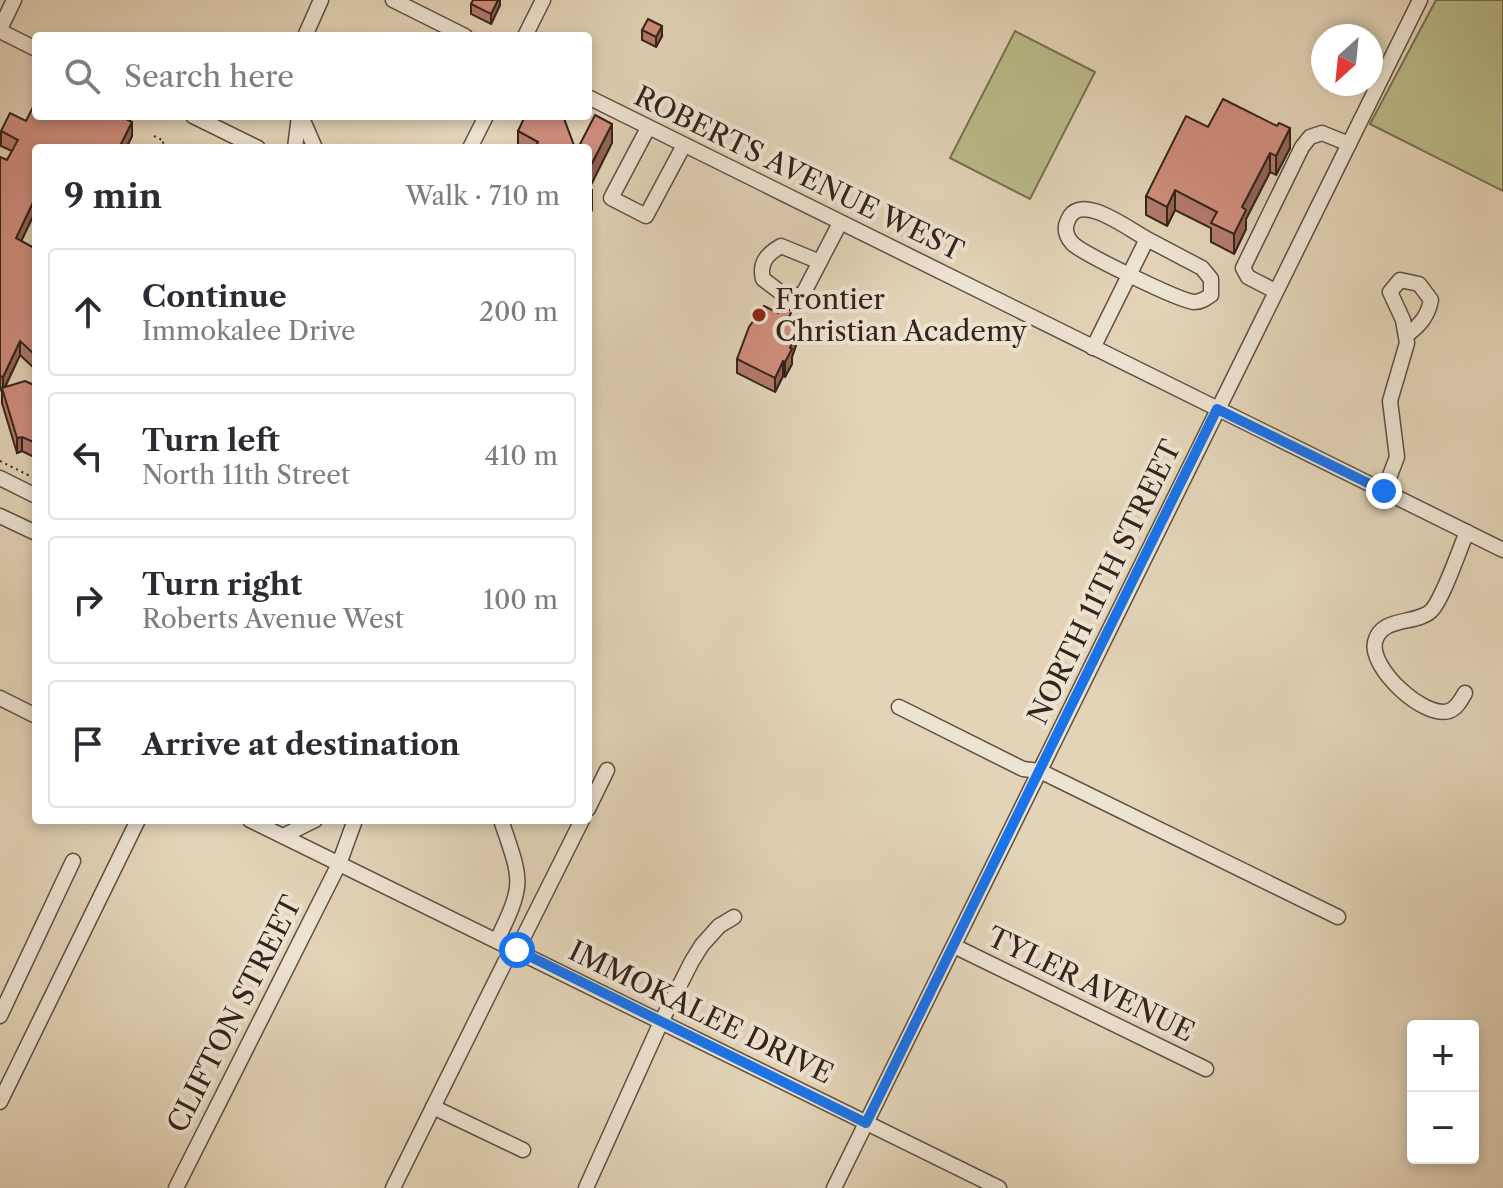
<!DOCTYPE html>
<meta charset="utf-8">
<style>
:root{--surface:#fff;--page:#f2f2f3;--text:#2b2b33;--muted:#7c7c81;--line:#e1e1e2}
body{margin:0;font-family:"Libre Caslon Text",serif;background:var(--page);color:var(--text)}
.controls{position:absolute;right:24px;bottom:24px;display:grid;overflow:hidden;border-radius:8px;box-shadow:0 4px 12px #0003}
.controls button{width:72px;height:72px;display:grid;place-items:center;padding:0;border:0;border-bottom:2px solid var(--line);background:var(--surface);color:var(--text);font:40px sans-serif}
.compass{position:absolute;left:1311px;top:24px;width:72px;height:72px;border-radius:50%;background:var(--surface);box-shadow:0 4px 12px #0003;rotate:207deg}
.stop{position:absolute;width:24px;height:24px;margin:-18px;border:6px solid #1a73e8;border-radius:50%;background:#fff}
.stop.end{background:#1a73e8;border-color:#fff;box-shadow:0 2px 8px #0008}
.list{margin:0;padding:0;list-style:none}
h2{display:flex;justify-content:space-between;align-items:center;height:104px;margin:0;padding:0 32px;font-size:34px}
h2 small{font-size:26px;font-weight:400;color:var(--muted)}
.list li{display:grid;grid-template-columns:52px 1fr auto;gap:24px;align-items:center;box-sizing:border-box;height:128px;margin:0 16px 16px;padding:0 16px;border:2px solid var(--line);border-radius:8px}
.list b{display:block;font-size:30px;white-space:nowrap}
.list p{margin:0;font-size:26px;white-space:nowrap;color:var(--muted)}
.list em{font-size:26px;font-style:normal;color:var(--muted)}
.icon{flex:none;width:44px;height:44px;fill:none;stroke:currentColor;stroke-width:2;stroke-linecap:round;stroke-linejoin:round}
.map{position:relative;flex:none;width:1503px;height:1188px;overflow:hidden}
.search{position:absolute;background:var(--surface);box-shadow:0 4px 12px #0003;left:32px;top:32px;width:560px;height:88px;display:flex;align-items:center;gap:20px;box-sizing:border-box;padding:0 28px;border-radius:8px;color:var(--muted);font-size:30px}
.panel{position:absolute;background:var(--surface);box-shadow:0 4px 12px #0003;left:32px;top:144px;width:560px;height:680px;border-radius:8px}
.map>svg:first-child{display:block}
.green{fill:#babb8a;stroke:#776f52;stroke-width:2}
.lines{fill:none;stroke-linecap:round;stroke-linejoin:round}
.minor-casing{stroke:#604f42;stroke-width:17}
.path{stroke:#34231a;stroke-width:2;stroke-dasharray:2 4;stroke-linecap:butt}
.minor{stroke:#ede3d1;stroke-width:14}
.wall{fill:#b37a6c;stroke:#34231a;stroke-width:2}
.shaded-wall{fill:#926358;stroke:#34231a;stroke-width:2}
.building{fill:#d08e7e;stroke:#34231a;stroke-width:2}
.route{stroke:#1a73e8;stroke-width:10}
.poi-dot{fill:#8f2418;stroke:#ede3d1;stroke-width:3}
.labels{text-anchor:middle;stroke-width:8;stroke-linejoin:round;paint-order:stroke}
.street-label{font-size:28px;fill:#34231a;stroke:#ede3d1}
.poi-label{font-size:28px;fill:#34231a;stroke:#ede3d1;text-anchor:start}
</style>
<div class="map">
<svg width="1503" height="1188" viewBox="0 0 1503 1188">
<rect width="100%" height="100%" fill="#e3d4b8"/>
<filter id="stains"><feTurbulence type="fractalNoise" baseFrequency=".0025" numOctaves="4"/><feColorMatrix values="0 0 0 0 .2 0 0 0 0 .09 0 0 0 0 .02 0 0 0 .5 -.17"/></filter>
<radialGradient id="worn" r=".72"><stop offset=".6" stop-color="#630" stop-opacity="0"/><stop offset="1" stop-color="#630" stop-opacity=".3"/></radialGradient>
<g class="green">
<polygon points="1436,0 1503,0 1503,191 1370,124"/>
<polygon points="1015,31 1095,72 1030,199 950,158"/>
</g>
<g class="lines">
<g class="minor-casing">
<g id="minor">
<polyline points="393,0 465,36"/>
<polyline points="0,29 14,0"/>
<polyline points="0,31 36,49"/>
<polyline points="305,36 321,0"/>
<polyline points="525,36 543,0"/>
<polyline points="588,97 1503,550"/>
<polyline points="193,116 258,148"/>
<polyline points="301,116 315,148"/>
<polyline points="648,128 611,198 646,216 684,145"/>
<polyline points="295,148 299,116"/>
<polyline points="470,148 486,116"/>
<path d="M820,262L781,246C767,254 759,263 763,279L780,292L802,296L840,223"/>
<polyline points="1275,291 1248,277 1243,268 1302,147 1310,137 1322,133 1349,144"/>
<path d="M1093,348L1147,239L1202,268L1211,279V295C1205,299 1201,302 1194,302C1180,301 1081,253 1072,243C1066,236 1064,228 1068,220C1080,191 1128,229 1147,239"/>
<polyline points="0,478 36,496"/>
<path d="M1384,491L1397,457L1390,401L1407,343L1403,320L1390,292L1400,280L1419,284L1431,300C1428,316 1420,325 1407,335"/>
<polyline points="0,516 36,533"/>
<path d="M1465,693C1461,700 1457,708 1449,711C1424,719 1369,668 1375,642C1381,616 1416,625 1431,611C1443,599 1459,550 1467,532"/>
<polyline points="0,698 36,716"/>
<polyline points="899,707 1023,769 1040,771 1338,917"/>
<polyline points="588,809 607,770"/>
<polyline points="250,820 999,1188"/>
<polyline points="283,836 315,820"/>
<path d="M497,940C526,881 521,880 501,820"/>
<polyline points="954,946 1206,1069"/>
<polyline points="0,1016 73,861"/>
<polyline points="0,1102 138,820"/>
<polyline points="433,1107 523,1150"/>
<polyline points="176,1188 339,864 355,820"/>
<polyline points="393,1188 505,962 517,950 582,820"/>
<polyline points="586,1188 661,1022 692,961 702,945 719,926 734,917"/>
<polyline points="834,1188 1420,0"/>
</g>
</g>
<g class="path">
<polyline points="154,136 164,141 160,148"/>
<polyline points="0,461 36,479"/>
</g>
<use href="#minor" class="minor"/>
</g>
<g class="wall">
<polygon points="500,0 500,5 491,24 471,14 471,4"/>
<polygon points="642,30 662,36 656,47 642,40"/>
<polygon points="26,121 132,136 126,148 36,148 36,210 21,241 36,249 36,370 20,355 5,387 36,386 36,458 22,451 17,453 2,403 2,391 0,390 0,157 7,160 12,151 1,146 1,131"/>
<polygon points="1277,126 1290,148 1276,175 1270,172 1246,219 1246,229 1234,254 1211,242 1211,228 1175,210 1167,226 1146,215 1146,196 1208,127"/>
<polygon points="518,131 575,148 518,148"/>
<polygon points="792,321 798,339 792,357 792,364 785,377 783,376 775,392 737,373 737,359"/>
</g>
<g class="shaded-wall">
<polygon points="498,0 500,0 500,5 491,24 491,14"/>
<polygon points="662,26 662,36 656,47 656,37"/>
<polygon points="132,122 132,136 126,148 119,148"/>
<polygon points="612,124 612,143 588,191 588,171"/>
<polygon points="1290,128 1290,148 1276,175 1276,156"/>
<polygon points="1270,153 1270,172 1246,219 1246,229 1234,254 1234,234 1242,207"/>
<polygon points="592,190 592,210 588,219 588,200"/>
<polygon points="1175,190 1175,210 1167,226 1167,207"/>
<polygon points="36,196 36,210 16,252 16,238"/>
<polygon points="798,324 798,339 792,357 792,364 785,377 785,362"/>
<polygon points="20,341 20,355 3,391 3,377"/>
<polygon points="783,361 783,376 775,392 775,378"/>
<polygon points="22,437 22,451 17,453 17,438"/>
</g>
<g class="building">
<polygon points="473,0 498,0 491,14 471,4"/>
<polygon points="648,19 662,26 656,37 642,30"/>
<polygon points="1223,99 1277,126 1279,123 1290,128 1276,156 1270,153 1242,207 1246,210 1234,234 1211,223 1217,212 1175,190 1167,207 1146,196 1186,116 1208,127"/>
<polygon points="36,101 36,116 120,116 132,122 119,148 36,148 36,196 16,238 36,249 36,356 20,341 3,377 0,376 0,157 7,160 18,140 1,131 10,113 26,121"/>
<polygon points="595,115 612,124 588,171 588,148 578,148"/>
<polygon points="525,116 563,116 575,148 535,148 538,142 518,131"/>
<polygon points="588,188 592,190 588,200"/>
<polygon points="764,306 778,313 781,306 792,311 788,319 798,324 790,348 792,349 785,362 783,361 775,378 737,359 749,327"/>
<polygon points="25,381 36,386 36,443 22,437 17,438 2,388"/>
</g>
<g class="lines">
<polyline class="route" points="517,950 866,1123 1217,409 1384,491"/>
</g>
<circle class="poi-dot" cx="759" cy="315" r="8"/>
<g class="labels">
<g class="street-label">
<text transform="translate(799 173) rotate(26)" y="10">ROBERTS AVENUE WEST</text>
<text transform="translate(1104 582) rotate(-64)" y="10">NORTH 11TH STREET</text>
<text transform="translate(1091 984) rotate(26)" y="10">TYLER AVENUE</text>
<text transform="translate(701 1012) rotate(26)" y="10">IMMOKALEE DRIVE</text>
<text transform="translate(234 1014) rotate(-63)" y="10">CLIFTON STREET</text>
</g>
<g class="poi-label">
<text x="775" y="309">Frontier<tspan x="775" dy="32">Christian Academy</tspan></text>
</g>
</g>
<rect width="100%" height="100%" filter="url(#stains)"/>
<rect width="100%" height="100%" fill="url(#worn)"/>
</svg>
<div class="controls">
<button>+</button>
<button>−</button>
</div>
<svg class="compass" viewBox="-18 -18 36 36"><path d="M0-13l5 13h-10z" fill="#e53935"/><path d="M0 13l5-13h-10z" fill="#7c7c81"/></svg>
<div class="stop" style="left:517px;top:950px"></div>
<div class="stop end" style="left:1384px;top:491px"></div>
<div class="search"><svg class="icon" aria-label="search" viewBox="0 0 24 24"><circle cx="10" cy="10" r="6"/><path d="M15 15l6 6"/></svg>Search here</div>
<section class="panel">
<h2>9 min<small>Walk · 710 m</small></h2>
<ul class="list">
<li><svg class="icon" aria-label="ahead" viewBox="0 0 24 24"><path d="M12 20V5M6 11l6-6 6 6"/></svg><div><b>Continue</b><p>Immokalee Drive</p></div><em>200 m</em></li>
<li><svg class="icon" aria-label="left" viewBox="0 0 24 24"><path d="M17 20v-9H6M10 6l-5 5 5 5"/></svg><div><b>Turn left</b><p>North 11th Street</p></div><em>410 m</em></li>
<li><svg class="icon" aria-label="right" viewBox="0 0 24 24"><path d="M7 20v-9h11M14 6l5 5-5 5"/></svg><div><b>Turn right</b><p>Roberts Avenue West</p></div><em>100 m</em></li>
<li><svg class="icon" aria-label="arrive" viewBox="0 0 24 24"><path d="M6 21V4h12l-3 4 3 4H6"/></svg><div><b>Arrive at destination</b></div></li>
</ul>
</section>
</div>
